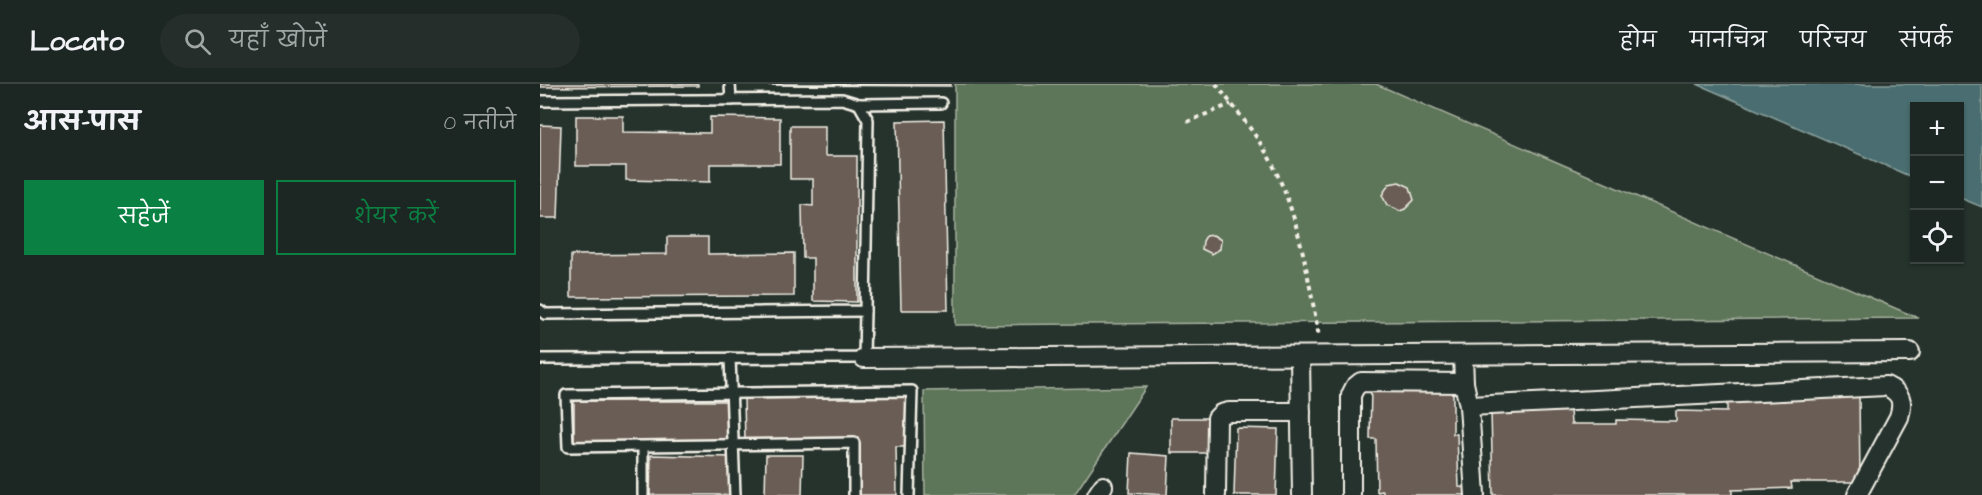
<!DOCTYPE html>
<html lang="hi">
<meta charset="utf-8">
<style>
:root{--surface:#1c2622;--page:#252e2a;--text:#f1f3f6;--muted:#a0a5a5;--line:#3a4340;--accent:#0b8043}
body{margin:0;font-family:"Architects Daughter","Playpen Sans Deva",sans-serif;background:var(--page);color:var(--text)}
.controls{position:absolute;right:18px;top:18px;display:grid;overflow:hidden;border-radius:0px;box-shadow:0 2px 4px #0004}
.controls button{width:54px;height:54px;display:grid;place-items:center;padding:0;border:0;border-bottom:2px solid var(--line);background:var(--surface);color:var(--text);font:30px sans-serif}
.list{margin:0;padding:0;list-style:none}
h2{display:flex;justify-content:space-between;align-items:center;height:78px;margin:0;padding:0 24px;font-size:26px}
h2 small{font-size:20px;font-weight:400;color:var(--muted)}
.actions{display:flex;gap:12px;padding:18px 24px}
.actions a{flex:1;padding:14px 0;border:2px solid var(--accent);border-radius:0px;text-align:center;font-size:21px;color:var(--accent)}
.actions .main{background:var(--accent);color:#fff}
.icon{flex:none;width:33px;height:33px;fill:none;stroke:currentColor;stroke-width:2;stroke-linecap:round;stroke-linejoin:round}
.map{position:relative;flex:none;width:1442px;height:411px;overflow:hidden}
header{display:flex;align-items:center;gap:36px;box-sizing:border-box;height:84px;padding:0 30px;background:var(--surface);border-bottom:2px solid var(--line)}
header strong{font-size:28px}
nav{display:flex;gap:33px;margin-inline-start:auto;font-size:21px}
.search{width:420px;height:54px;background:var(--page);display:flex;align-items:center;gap:15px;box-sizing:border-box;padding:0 21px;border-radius:33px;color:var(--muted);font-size:22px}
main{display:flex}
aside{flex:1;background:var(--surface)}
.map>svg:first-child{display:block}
.green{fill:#5d7458;stroke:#a8b2a0;stroke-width:1.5}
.water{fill:#496d6f;stroke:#8da29f;stroke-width:1.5}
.building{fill:#695d55;stroke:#f4f1e8;stroke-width:1.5}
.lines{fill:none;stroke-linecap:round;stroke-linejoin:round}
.lane-casing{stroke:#f4f1e8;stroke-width:14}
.street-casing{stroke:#f4f1e8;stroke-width:22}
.path{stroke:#f4f1e8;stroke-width:4;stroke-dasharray:4.5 4.5;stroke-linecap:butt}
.lane{stroke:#26332d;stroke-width:9}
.street{stroke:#26332d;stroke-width:18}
</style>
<header>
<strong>Locato</strong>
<div class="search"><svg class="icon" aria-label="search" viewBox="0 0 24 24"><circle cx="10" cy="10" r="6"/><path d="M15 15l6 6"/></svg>यहाँ खोजें</div>
<nav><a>होम</a><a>मानचित्र</a><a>परिचय</a><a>संपर्क</a></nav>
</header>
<main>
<aside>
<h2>आस-पास<small>0 नतीजे</small></h2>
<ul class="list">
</ul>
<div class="actions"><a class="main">सहेजें</a><a>शेयर करें</a></div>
</aside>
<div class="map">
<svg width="1442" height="411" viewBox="0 0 1442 411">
<rect width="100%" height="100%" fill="#26332d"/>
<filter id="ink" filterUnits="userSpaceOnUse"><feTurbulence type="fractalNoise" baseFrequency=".0167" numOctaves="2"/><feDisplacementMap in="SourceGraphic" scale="12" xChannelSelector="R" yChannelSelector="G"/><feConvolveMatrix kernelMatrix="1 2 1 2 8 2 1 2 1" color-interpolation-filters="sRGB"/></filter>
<g filter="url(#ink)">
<g class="green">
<polygon points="415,0 836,0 1378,234 415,241"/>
<polygon points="606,303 534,411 385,411 384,307"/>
</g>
<polygon class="water" points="1157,0 1442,0 1442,123 1420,114 1420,22 1374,22 1374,94"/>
<g class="building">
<polygon points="0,0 158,0 158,2 0,3"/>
<polygon points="222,0 411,0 411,2 222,1"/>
<polygon points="36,32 83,32 83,48 170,49 170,33 240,34 240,80 170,80 170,98 86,96 86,82 36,82"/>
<polygon points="404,36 408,226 361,226 357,37"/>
<polygon points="0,41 21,42 18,134 0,134"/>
<polygon points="250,42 285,42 285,72 317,72 317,218 273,217 273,174 263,174 262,121 273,122 273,95 250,95"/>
<polygon points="859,98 870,103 874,116 865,125 860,127 847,121 842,111 849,100"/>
<polygon points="673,151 681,156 680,165 672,170 662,165 663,157 666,152"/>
<polygon points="127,153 168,153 168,170 254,169 254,212 31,213 31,171 127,170"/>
<polygon points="831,302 913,303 913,350 917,350 919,403 931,404 931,411 843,411 843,407 837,408 836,355 830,355"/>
<polygon points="1245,310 1319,310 1320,398 1251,398 1252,404 1192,406 1192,411 953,411 951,328 1030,326 1031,340 1076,340 1076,336 1136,337 1136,327 1187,328 1187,318 1245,317"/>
<polygon points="367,312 368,363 356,363 357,411 316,411 315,356 205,358 204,315"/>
<rect x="34" y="317" width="153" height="41"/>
<polygon points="631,334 667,334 668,369 631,369"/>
<polygon points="696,344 738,345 736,411 694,411"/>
<polygon points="591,369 629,372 627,411 589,409"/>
<polygon points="111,371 192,373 192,411 110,411"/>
<polygon points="226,371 263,371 262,411 225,411"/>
</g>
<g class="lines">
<g class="lane-casing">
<g id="lane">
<polyline points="190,0 191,16"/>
<polyline points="0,17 302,15 319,20 328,36 325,227 5,230 0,226"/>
<polyline points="319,20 401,19"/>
<polyline points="190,274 195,411"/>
<polyline points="0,275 324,274 325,227"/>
<polyline points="103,411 103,363"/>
<polyline points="314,411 314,359 28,363 26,311 372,307 369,411"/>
</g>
</g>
<g class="street-casing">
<g id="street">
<polyline points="923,271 924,299 929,322 935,411"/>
<polyline points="760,272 762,411"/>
<polyline points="324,274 1370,268"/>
<path d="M929,322L1346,302C1361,309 1364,317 1359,333L1317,411"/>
<polyline points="557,411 563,402"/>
<polyline points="676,411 677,334 681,330 689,328 761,328"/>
<polyline points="811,411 811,311 815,303 821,298 924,299"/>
</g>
</g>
<g class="path">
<path d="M676,0C698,29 724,58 738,92C761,142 769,199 779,253"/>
<polyline points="647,38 691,20"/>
</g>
<use href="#lane" class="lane"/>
<use href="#street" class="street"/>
</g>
</g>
</svg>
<div class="controls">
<button>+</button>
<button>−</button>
<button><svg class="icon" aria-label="locate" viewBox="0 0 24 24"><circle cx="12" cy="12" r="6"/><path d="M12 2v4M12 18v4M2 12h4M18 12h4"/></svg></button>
</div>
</div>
</main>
